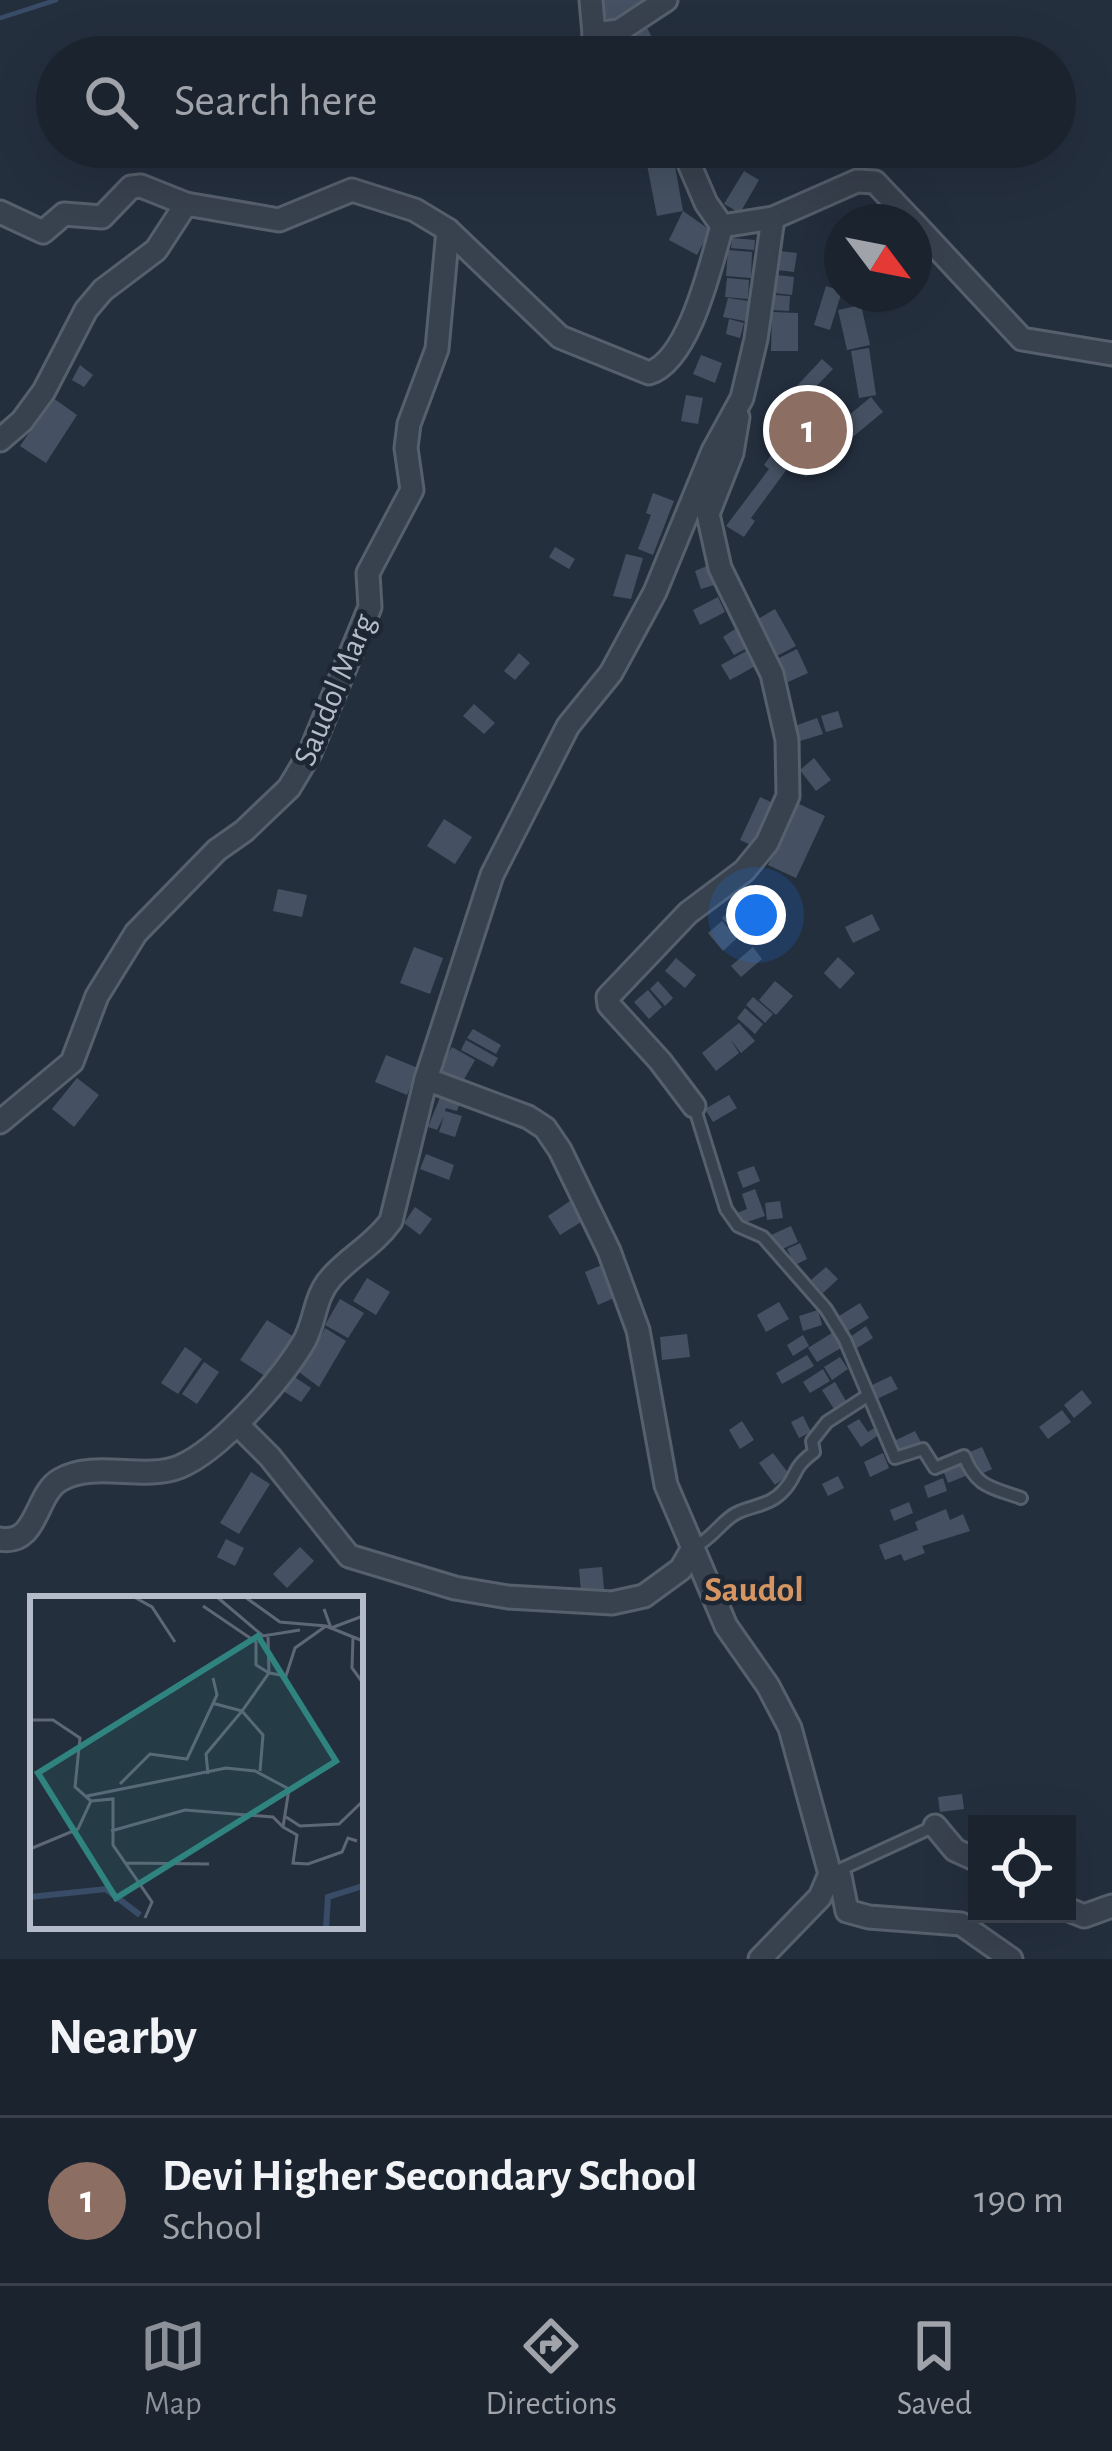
<!DOCTYPE html>
<style>
:root{--surface:#1b232e;--page:#282f3a;--text:#f1f3f6;--muted:#a0a4aa;--line:#39404a;--accent:#8c9099}
body{margin:0;font-family:"Alegreya Sans",sans-serif;background:var(--page);color:var(--text)}
.controls{position:absolute;right:36px;bottom:36px;display:grid;overflow:hidden;border-radius:0px;box-shadow:0 12px 48px #0002}
.controls button{width:108px;height:108px;display:grid;place-items:center;padding:0;border:0;border-bottom:3px solid var(--line);background:var(--surface);color:var(--text);font:60px sans-serif}
.compass{position:absolute;left:824px;top:204px;width:108px;height:108px;border-radius:50%;background:var(--surface);box-shadow:0 12px 48px #0002;rotate:122deg}
.you{position:absolute;left:756px;top:915px;width:42px;height:42px;margin:-30px;border:9px solid #fff;border-radius:50%;background:#1a73e8;box-shadow:0 0 0 18px #1a73e833}
.badge{display:grid;place-items:center;width:78px;height:78px;border-radius:50%;background:var(--accent);color:#fff;font-size:39px;font-weight:700}
.pin{position:absolute;translate:-50% -50%;border:6px solid #fff;box-shadow:0 3px 12px #0006}
.list{margin:0;padding:0;list-style:none}
h2{display:flex;justify-content:space-between;align-items:center;height:156px;margin:0;padding:0 48px;font-size:51px}
h2 small{font-size:39px;font-weight:400;color:var(--muted)}
.list li{display:grid;grid-template-columns:78px 1fr auto;gap:36px;align-items:center;box-sizing:border-box;height:168px;padding:0 48px;border-top:3px solid var(--line)}
.list b{display:block;font-size:45px;white-space:nowrap}
.list p{margin:0;font-size:39px;white-space:nowrap;color:var(--muted)}
.list em{font-size:39px;font-style:normal;color:var(--muted)}
.icon{flex:none;width:66px;height:66px;fill:none;stroke:currentColor;stroke-width:2;stroke-linecap:round;stroke-linejoin:round}
.map{position:relative;flex:none;width:1112px;height:1959px;overflow:hidden}
.search{position:absolute;background:var(--surface);box-shadow:0 12px 48px #0002;left:36px;right:36px;top:36px;height:132px;display:flex;align-items:center;gap:30px;box-sizing:border-box;padding:0 42px;border-radius:66px;color:var(--muted);font-size:45px}
.sheet{height:324px;background:var(--surface)}
nav{display:flex;justify-content:space-around;align-items:center;box-sizing:border-box;height:168px;border-top:3px solid var(--line);background:var(--surface);font-size:33px;color:var(--muted)}
nav a{display:grid;justify-items:center;gap:6px}
nav .on{color:var(--accent)}
.map>svg:first-child{display:block}
.lines{fill:none;stroke-linecap:round;stroke-linejoin:round}
.stream{stroke:#394c67;stroke-width:4.5}
.building{fill:#455162}
.service-casing{stroke:#565f6c;stroke-width:16}
.minor-casing{stroke:#565f6c;stroke-width:27}
.service{stroke:#38414e;stroke-width:10}
.minor{stroke:#38414e;stroke-width:21}
.labels{text-anchor:middle;stroke-width:9;stroke-linejoin:round;paint-order:stroke}
.street-label{font-size:33px;fill:#b4bcc9;stroke:#1d2633}
.neighbourhood-label{font-size:36px;font-weight:bold;fill:#d59563;stroke:#1d2633}
.inset-river{fill:none;stroke:#394c67;stroke-width:6}
.inset-road{fill:none;stroke:#5e6776;stroke-width:3}
.view{fill:#308480;fill-opacity:0.15;stroke:#308480;stroke-width:6}
.inset-edge{fill:none;stroke:#b4bcc9;stroke-width:6}
</style>
<div class="map">
<svg width="1112" height="1959" viewBox="0 0 1112 1959">
<rect width="100%" height="100%" fill="#242f3e"/>
<g class="lines">
<polyline class="stream" points="0,18 56,0"/>
</g>
<g class="building">
<polygon points="599,0 653,0 611,30"/>
<polygon points="646,26 661,54 629,57 620,41"/>
<polygon points="688,39 696,54 676,57 671,48"/>
<polygon points="703,147 724,147 715,164 699,155"/>
<polygon points="673,155 683,211 657,216 646,160"/>
<polygon points="744,171 759,180 740,213 724,204"/>
<polygon points="683,211 710,230 697,255 669,240"/>
<polygon points="732,238 755,240 754,250 731,248"/>
<polygon points="728,250 752,252 751,278 726,276"/>
<polygon points="779,251 797,253 794,272 777,270"/>
<polygon points="777,275 794,277 792,295 775,293"/>
<polygon points="727,278 749,280 748,299 725,297"/>
<polygon points="826,286 842,291 830,330 814,325"/>
<polygon points="774,295 790,296 789,311 772,310"/>
<polygon points="728,298 749,301 745,321 723,317"/>
<polygon points="861,305 870,345 847,350 838,310"/>
<polygon points="772,312 798,313 798,351 771,351"/>
<polygon points="729,319 744,323 740,338 726,334"/>
<polygon points="869,348 876,395 859,398 851,351"/>
<polygon points="701,355 722,363 715,383 693,374"/>
<polygon points="822,359 833,369 805,398 795,388"/>
<polygon points="80,365 93,375 84,387 72,380"/>
<polygon points="686,395 703,398 698,424 681,421"/>
<polygon points="871,397 883,412 849,440 837,425"/>
<polygon points="53,398 77,415 46,463 20,446"/>
<polygon points="827,422 843,436 806,477 780,454 799,432 810,442"/>
<polygon points="773,452 790,465 751,518 755,521 744,537 726,526 769,469 764,465"/>
<polygon points="653,493 674,501 653,555 638,549 651,515 646,513"/>
<polygon points="555,547 575,559 569,569 549,557"/>
<polygon points="626,554 643,558 631,599 613,596"/>
<polygon points="707,566 714,585 701,589 695,571"/>
<polygon points="718,597 725,612 700,625 693,610"/>
<polygon points="775,609 796,646 775,657 755,621"/>
<polygon points="735,629 747,648 734,655 723,637"/>
<polygon points="750,649 759,664 730,680 721,665"/>
<polygon points="797,649 808,673 788,682 777,659"/>
<polygon points="519,653 530,663 515,680 504,671"/>
<polygon points="474,704 495,723 484,734 463,716"/>
<polygon points="838,711 843,727 826,732 821,716"/>
<polygon points="817,718 823,734 800,741 795,726"/>
<polygon points="814,758 831,780 816,791 800,770"/>
<polygon points="760,797 780,806 760,849 740,840"/>
<polygon points="797,803 825,816 796,878 768,865"/>
<polygon points="444,819 472,837 455,864 427,846"/>
<polygon points="278,889 307,895 302,917 273,911"/>
<polygon points="735,906 752,926 739,937 722,918"/>
<polygon points="872,914 880,930 853,943 845,927"/>
<polygon points="722,921 737,938 723,951 708,933"/>
<polygon points="414,947 443,958 430,994 400,983"/>
<polygon points="753,947 762,959 741,977 731,966"/>
<polygon points="838,957 855,973 840,989 824,973"/>
<polygon points="676,958 696,975 685,988 665,971"/>
<polygon points="658,981 673,998 665,1006 650,989"/>
<polygon points="775,981 793,996 776,1015 759,1000"/>
<polygon points="648,990 662,1007 649,1019 634,1002"/>
<polygon points="753,997 773,1014 765,1023 746,1005"/>
<polygon points="745,1008 763,1024 755,1034 737,1018"/>
<polygon points="739,1023 755,1041 741,1053 731,1040 739,1053 716,1071 702,1053"/>
<polygon points="473,1029 501,1045 496,1054 467,1038"/>
<polygon points="466,1040 498,1058 493,1067 461,1050"/>
<polygon points="452,1047 475,1060 459,1088 436,1076"/>
<polygon points="386,1055 418,1068 407,1095 375,1082"/>
<polygon points="77,1078 99,1095 74,1127 52,1109"/>
<polygon points="441,1095 460,1102 457,1111 446,1108 445,1111 462,1116 455,1137 439,1132 444,1116 437,1130 428,1127"/>
<polygon points="729,1095 737,1108 713,1122 705,1109"/>
<polygon points="426,1154 454,1165 449,1180 420,1169"/>
<polygon points="754,1166 760,1181 743,1188 737,1172"/>
<polygon points="755,1189 765,1216 741,1224 737,1213 747,1209 742,1194"/>
<polygon points="573,1199 586,1219 560,1235 548,1216"/>
<polygon points="780,1201 783,1218 767,1220 765,1203"/>
<polygon points="415,1207 432,1219 420,1235 404,1223"/>
<polygon points="791,1226 798,1242 778,1251 771,1235"/>
<polygon points="800,1243 807,1259 795,1265 787,1249"/>
<polygon points="609,1262 623,1294 598,1305 585,1272"/>
<polygon points="826,1267 838,1279 823,1293 811,1280"/>
<polygon points="367,1278 390,1292 376,1315 353,1301"/>
<polygon points="340,1299 364,1313 348,1338 325,1325"/>
<polygon points="779,1302 789,1319 766,1332 757,1315"/>
<polygon points="860,1303 869,1318 848,1331 839,1316"/>
<polygon points="818,1310 822,1325 803,1331 799,1316"/>
<polygon points="267,1320 294,1337 268,1378 240,1360"/>
<polygon points="866,1326 873,1338 857,1348 850,1337"/>
<polygon points="325,1328 346,1341 319,1387 291,1366 315,1348"/>
<polygon points="832,1333 841,1348 817,1362 808,1348"/>
<polygon points="687,1334 690,1357 662,1360 660,1337"/>
<polygon points="803,1335 809,1346 793,1356 787,1345"/>
<polygon points="185,1347 202,1359 178,1394 161,1383"/>
<polygon points="807,1355 814,1366 782,1384 776,1373"/>
<polygon points="840,1357 848,1369 832,1380 824,1367"/>
<polygon points="204,1362 219,1372 197,1404 182,1394"/>
<polygon points="823,1369 830,1381 810,1393 803,1382"/>
<polygon points="290,1374 311,1388 301,1402 280,1389"/>
<polygon points="891,1376 898,1389 877,1399 870,1386"/>
<polygon points="835,1382 846,1401 834,1409 822,1390"/>
<polygon points="1082,1390 1092,1403 1074,1418 1064,1405"/>
<polygon points="1062,1410 1071,1422 1048,1439 1039,1427"/>
<polygon points="803,1416 811,1432 799,1438 791,1422"/>
<polygon points="859,1419 868,1432 876,1427 880,1434 861,1447 847,1426"/>
<polygon points="742,1421 754,1440 740,1449 729,1430"/>
<polygon points="915,1431 922,1444 901,1455 894,1441"/>
<polygon points="982,1447 992,1469 975,1477 965,1454"/>
<polygon points="773,1453 789,1474 775,1485 759,1463"/>
<polygon points="883,1453 889,1468 870,1477 864,1462"/>
<polygon points="963,1461 968,1475 948,1483 943,1470"/>
<polygon points="251,1472 270,1484 239,1534 220,1523"/>
<polygon points="838,1476 844,1488 828,1496 822,1484"/>
<polygon points="943,1478 947,1491 928,1498 924,1486"/>
<polygon points="909,1502 913,1513 894,1521 890,1510"/>
<polygon points="946,1509 950,1520 963,1514 970,1531 922,1546 925,1553 904,1561 901,1554 885,1560 879,1545 918,1530 915,1522"/>
<polygon points="226,1539 244,1548 235,1566 217,1557"/>
<polygon points="300,1547 314,1561 287,1588 273,1574"/>
<polygon points="602,1567 604,1589 581,1591 579,1569"/>
<polygon points="962,1794 964,1809 940,1812 938,1797"/>
</g>
<g class="lines">
<g class="service-casing">
<g id="service">
<path d="M694,1106L726,1209L738,1226L763,1237L826,1309L845,1340L895,1458L923,1449L935,1468L964,1456C977,1488 991,1487 1021,1498"/>
<path d="M693,1548C715,1537 722,1519 739,1512C755,1505 771,1505 784,1490C798,1475 791,1469 814,1452L812,1441L827,1422L867,1396"/>
<polyline points="835,1872 935,1826"/>
</g>
</g>
<g class="minor-casing">
<g id="minor">
<polyline points="591,0 594,34 613,57"/>
<polyline points="594,34 619,31 666,0"/>
<polyline points="682,147 706,203 722,226 773,218 857,181 875,182 913,222"/>
<path d="M0,212L43,232L64,214L102,217L131,187L141,186L186,204L279,220L352,190L415,210L448,230L560,337L649,373C690,360 711,263 722,226"/>
<polyline points="914,223 1022,339 1112,354"/>
<polyline points="0,440 22,421 44,391 86,310 103,290 156,250 186,204"/>
<polyline points="694,1106 660,1061 609,1005 608,997 688,913 744,871 767,843 788,796 787,740 772,674 720,568 708,514 732,453 738,417"/>
<polyline points="0,1122 72,1062 97,996 136,933 217,850 244,831 289,788 310,753 370,607 368,573 412,490 406,448 409,424 437,349 448,230"/>
<polyline points="237,1424 270,1457 349,1556 455,1588 508,1597 612,1603 644,1596 681,1569 693,1548 666,1485 638,1330 609,1251 560,1150 545,1128 528,1117 426,1079"/>
<path d="M0,1539C38,1546 35,1494 60,1480C94,1460 143,1481 179,1467C219,1451 279,1382 302,1345C316,1324 313,1298 331,1278C349,1257 374,1245 391,1221L426,1079L492,875L568,726L611,673L655,592L713,451L742,398L756,339L773,218"/>
<polyline points="693,1548 726,1626 768,1686 790,1728 830,1874 820,1897 760,1959"/>
<polyline points="935,1826 955,1850 977,1860"/>
<polyline points="830,1874 840,1876 847,1911 869,1917 961,1924 1011,1959"/>
<polyline points="1067,1909 1084,1916 1112,1906"/>
</g>
</g>
<use href="#service" class="service"/>
<use href="#minor" class="minor"/>
</g>
<g class="labels">
<g class="street-label">
<text transform="translate(333 689) rotate(-67)" y="12">Saudol Marg</text>
</g>
<g class="neighbourhood-label">
<text x="754" y="1601">Saudol</text>
</g>
</g>
<g transform="translate(30 1596)">
<rect width="333" height="333" fill="#242f3e"/>
<path class="inset-river" d="M0,301L76,293L110,319M296,332L298,301L333,290"/>
<path class="inset-road" d="M104,1L122,11L145,46M187,1L233,40L270,34M215,1L250,26L296,30L333,45M173,10L226,46V69L239,77M294,13L301,32L333,20M238,41L239,77M323,41L322,72L333,87M182,107L212,115L239,77L256,80L265,52L296,30M0,124H23L50,142L45,191L61,205L48,233L0,253M178,178L176,158L212,115L233,139L230,175M90,188L120,158L157,163L187,99L183,82M57,200L196,172L225,175L259,193L253,231L267,239L263,267L278,268L312,256L318,242L327,245M61,205L83,203V249L122,306L115,322M256,221L270,230L309,228L333,205M81,235L155,214L243,221L253,231M96,267L179,268"/>
<path class="view" d="M228,40L306,165L86,302L8,177Z"/>
<rect width="333" height="333" class="inset-edge"/>
</g>
</svg>
<div class="controls">
<button><svg class="icon" aria-label="locate" viewBox="0 0 24 24"><circle cx="12" cy="12" r="6"/><path d="M12 2v4M12 18v4M2 12h4M18 12h4"/></svg></button>
</div>
<svg class="compass" viewBox="-18 -18 36 36"><path d="M0-13l5 13h-10z" fill="#e53935"/><path d="M0 13l5-13h-10z" fill="#a0a4aa"/></svg>
<div class="you"></div>
<div class="pin badge" style="left:808px;top:430px;background:#8d6e63">1</div>
<div class="search"><svg class="icon" aria-label="search" viewBox="0 0 24 24"><circle cx="10" cy="10" r="6"/><path d="M15 15l6 6"/></svg>Search here</div>
</div>
<section class="sheet">
<h2>Nearby<small></small></h2>
<ul class="list">
<li><span class="badge" style="background:#8d6e63">1</span><div><b>Devi Higher Secondary School</b><p>School</p></div><em>190 m</em></li>
</ul>
</section>
<nav>
<a class="on"><svg class="icon" aria-label="map" viewBox="0 0 24 24"><path d="M3 6l6-2 6 2 6-2v14l-6 2-6-2-6 2zM9 4v14M15 6v14"/></svg>Map</a>
<a><svg class="icon" aria-label="directions" viewBox="0 0 24 24"><path d="M12 3l9 9-9 9-9-9zM9 14v-3h6M13 9l2 2-2 2"/></svg>Directions</a>
<a><svg class="icon" aria-label="saved" viewBox="0 0 24 24"><path d="M7 4h10v16l-5-4-5 4z"/></svg>Saved</a>
</nav>
